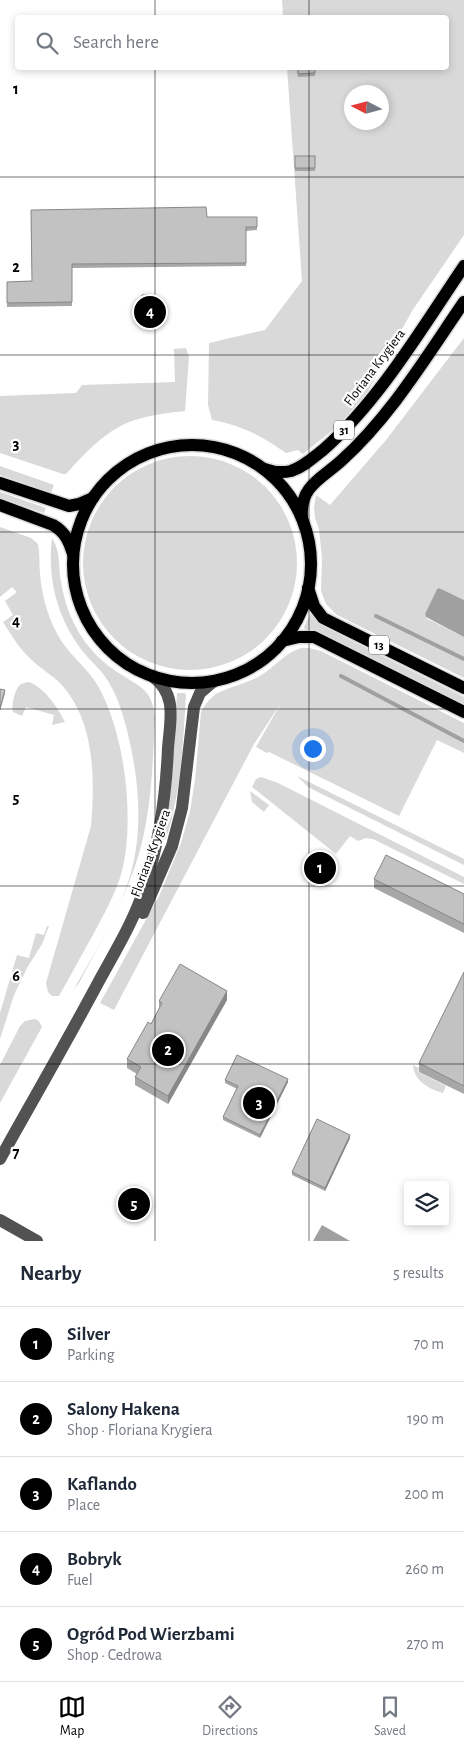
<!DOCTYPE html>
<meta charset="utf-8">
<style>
:root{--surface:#fff;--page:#f6f6f7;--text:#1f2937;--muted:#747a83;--line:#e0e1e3;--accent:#000}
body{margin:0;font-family:"Alegreya Sans",sans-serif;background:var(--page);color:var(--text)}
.controls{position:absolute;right:15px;bottom:15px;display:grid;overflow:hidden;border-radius:5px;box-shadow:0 2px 8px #0003}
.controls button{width:45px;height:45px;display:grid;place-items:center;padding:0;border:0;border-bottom:1px solid var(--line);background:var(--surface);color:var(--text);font:25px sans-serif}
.compass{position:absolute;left:344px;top:85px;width:45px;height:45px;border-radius:50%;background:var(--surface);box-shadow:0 2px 8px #0003;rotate:276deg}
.you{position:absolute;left:312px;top:748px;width:18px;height:18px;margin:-12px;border:4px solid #fff;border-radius:50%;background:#1a73e8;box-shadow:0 0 0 8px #1a73e833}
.badge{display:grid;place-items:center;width:32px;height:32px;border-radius:50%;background:var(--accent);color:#fff;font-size:16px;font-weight:700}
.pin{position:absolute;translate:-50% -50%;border:2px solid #fff;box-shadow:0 1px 5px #0006}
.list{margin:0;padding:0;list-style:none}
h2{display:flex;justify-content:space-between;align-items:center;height:65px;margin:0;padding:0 20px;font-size:21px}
h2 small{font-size:16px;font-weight:400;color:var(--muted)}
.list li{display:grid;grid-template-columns:32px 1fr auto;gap:15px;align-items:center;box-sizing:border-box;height:75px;padding:0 20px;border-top:1px solid var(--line)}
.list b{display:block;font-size:19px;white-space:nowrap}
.list p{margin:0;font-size:16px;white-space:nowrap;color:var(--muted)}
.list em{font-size:16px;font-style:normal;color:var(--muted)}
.icon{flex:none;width:28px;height:28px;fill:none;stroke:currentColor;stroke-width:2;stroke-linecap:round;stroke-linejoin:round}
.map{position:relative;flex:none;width:464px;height:1241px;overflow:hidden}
.search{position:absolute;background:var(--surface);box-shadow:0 2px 8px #0003;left:15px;right:15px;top:15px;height:55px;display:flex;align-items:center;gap:12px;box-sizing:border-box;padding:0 18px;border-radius:5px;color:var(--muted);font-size:19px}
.sheet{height:440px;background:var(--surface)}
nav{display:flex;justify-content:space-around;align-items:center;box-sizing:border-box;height:70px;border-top:1px solid var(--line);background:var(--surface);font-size:14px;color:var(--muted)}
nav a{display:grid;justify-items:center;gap:2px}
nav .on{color:var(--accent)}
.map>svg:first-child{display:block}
.green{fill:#d9d9d9;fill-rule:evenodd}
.water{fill:#a0a0a0}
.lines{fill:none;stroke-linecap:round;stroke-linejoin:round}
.stream{stroke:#a0a0a0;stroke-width:4}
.major-casing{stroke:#dbdbdb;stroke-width:15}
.minor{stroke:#525252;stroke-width:12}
.major{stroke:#000;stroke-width:12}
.wall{fill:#a7a7a7}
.shaded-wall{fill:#888}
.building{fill:#c2c2c2;stroke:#888}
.grid{fill:none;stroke:#000;stroke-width:1;stroke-opacity:0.55}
.labels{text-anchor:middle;stroke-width:4.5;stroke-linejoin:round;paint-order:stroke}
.shield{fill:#fff;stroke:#4c4c4c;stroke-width:1}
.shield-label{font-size:12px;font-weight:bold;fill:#000}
.street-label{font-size:14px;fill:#000;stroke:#fff}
.grid-label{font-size:16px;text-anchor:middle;font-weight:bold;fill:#000;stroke:#fff;stroke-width:4.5;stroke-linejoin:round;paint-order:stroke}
</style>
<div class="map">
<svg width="464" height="1241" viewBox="0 0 464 1241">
<rect width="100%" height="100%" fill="#fff"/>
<g class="green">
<path d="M282,0H464V235L412,311L368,391L339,425L303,454L298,450L286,453C260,435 243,426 212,420L208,405L209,343L265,330L302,281L287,68H446V18L283,17ZM352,92H382V122H352Z"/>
<polygon points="464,338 464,600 439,588 437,589 425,614 427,619 432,621 464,637 464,678 337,615 326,604 321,591 322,558 319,529 315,518 314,508 316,495 330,505 386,440"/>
<path d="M186,348L189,357L185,411C167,413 149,415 132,421C106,430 84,454 66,474H63L0,453V396L76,393L82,385L175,382L174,349Z"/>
<circle cx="190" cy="563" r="107"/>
<polygon points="0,466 54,485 51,493 0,475"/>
<polygon points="0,492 46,508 44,513 0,498"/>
<path d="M0,527L31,538L38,544C40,554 39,564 40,574C42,598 49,622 62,642C73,658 89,670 98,686C125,733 135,819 122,871C116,893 104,914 94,933C82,954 71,975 59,996H52L48,992L46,983L91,826C95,778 95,720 60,683C52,675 41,669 33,661C20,650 12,636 3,622L13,615L5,601L17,592L12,587L0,597Z"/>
<path d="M52,538C61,552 58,566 61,582C65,606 74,629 90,648C98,658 110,668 122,675C142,688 152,690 155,717C153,757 152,798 143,838C131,890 104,936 79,983L74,989C92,957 112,925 125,891C142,847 141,798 132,753C127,728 121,702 108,681C101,669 89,660 81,649C57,617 47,577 52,538Z"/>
<polygon points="310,614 312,614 321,624 346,638 464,697 464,704 321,633 305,630 304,627"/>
<path d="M302,648H309L321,651L464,723V753L437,740L399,816L269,752L267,753L256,747L281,703L254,744L114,1010L100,1003L160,894L181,843L190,811L195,780L201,712C205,705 209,699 216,694C229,687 245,684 260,676C275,667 285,652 302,648Z"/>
<path d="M29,682C45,688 57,707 65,722L52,725L54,715L26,707L22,716L13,712C11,705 15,688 21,684C24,683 27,682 29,682Z"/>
<path d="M177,693H185L186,695C183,744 181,792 166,839L164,840L171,790Z"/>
<polygon points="297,776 464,859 464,865 308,787"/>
<polygon points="261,777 278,783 464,877 464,884 373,839 366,838 358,841 350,836 336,854 252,787 256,779"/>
<polygon points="250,791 269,805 264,812 252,802"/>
<polygon points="47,926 49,926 42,944 27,968 14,995 0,1039 0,1013 17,955 29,958 36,933 44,935"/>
<polygon points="35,1019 39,1021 42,1027 0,1103 0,1065 20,1026 25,1021"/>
<path d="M413,1065L419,1068L418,1072L446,1086L443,1093C429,1089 414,1081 413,1065Z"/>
</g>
<g class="water">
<polygon points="439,588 464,600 464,637 426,617 425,614 437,589"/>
<polygon points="322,1225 350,1241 313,1241"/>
</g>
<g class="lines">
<g class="stream">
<polyline points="376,616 464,659"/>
<polyline points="341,676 464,741"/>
</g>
<g class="major-casing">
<g id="major">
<circle cx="192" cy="564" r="119"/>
<path d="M265,469C273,472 282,473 291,471C303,467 313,458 323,450C379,401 422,328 464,266"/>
<polyline points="0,483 69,506 79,504 93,498"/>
<path d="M0,505L53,525C65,532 69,541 73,554"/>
<path d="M302,517C300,486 321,479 341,461C391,416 426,357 464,302"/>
<polyline points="308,588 314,606 323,618 464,688"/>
<polyline points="282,641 299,637 314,637 464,712"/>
</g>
</g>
<g class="minor">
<polyline points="143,913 172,846 182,808 194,707 200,693 214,681"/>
<path d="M0,1159C33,1100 67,1041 99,981C116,950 135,919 145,886C160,840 166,795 168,748C170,721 178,694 152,676"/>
<polyline points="0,1220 37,1241"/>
</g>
<use href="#major" class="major"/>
</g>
<g class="wall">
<polygon points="297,68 315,68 315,76 298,77"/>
<rect x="295" y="156" width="20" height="15"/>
<polygon points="31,210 207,217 257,217 257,230 246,231 246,266 72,268 72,306 7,307 7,282 32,281"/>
<polygon points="142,295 152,305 155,305 156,323 142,323"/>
<polygon points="374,879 464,894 464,933 374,888"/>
<polygon points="464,972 464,1094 419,1072 419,1063"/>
<polygon points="227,1000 168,1104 135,1085 135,1077 137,1074 127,1068 127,1059 151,1024 159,1009 159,1001"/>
<polygon points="225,1080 288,1082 260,1138 223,1120 223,1117 237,1089 225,1083"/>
<polygon points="350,1138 325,1191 292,1175 292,1172"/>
</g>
<g class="shaded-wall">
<polygon points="5,690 5,693 0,711 0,708"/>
<polygon points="227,991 227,1000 168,1104 168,1096"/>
<polygon points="288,1079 288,1082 260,1138 260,1135"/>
<polygon points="350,1135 350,1138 325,1191 325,1188"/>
</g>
<g class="building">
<polygon points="298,68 315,68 315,73 298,74"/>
<rect x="295" y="156" width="20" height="12"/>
<polygon points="206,207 207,217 257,217 257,227 246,227 246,263 72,264 72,302 7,303 7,282 32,281 31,210"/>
<polygon points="142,295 152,295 152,305 155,305 156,320 142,320"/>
<polygon points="0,689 5,690 0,708"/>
<polygon points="386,855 464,894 464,924 374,879"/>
<polygon points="180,964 227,991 168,1096 135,1077 141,1067 127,1059 148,1022 151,1024 162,1003 159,1001"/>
<polygon points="464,972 464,1086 419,1063"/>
<polygon points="237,1055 288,1079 260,1135 223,1117 238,1086 225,1080"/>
<polygon points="317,1119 350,1135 325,1188 292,1172"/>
</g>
<path class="grid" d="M155,0V18M309,0V18M155,68V1241M309,68V1241M0,177H464M0,355H464M0,532H464M0,709H464M0,886H464M0,1064H464"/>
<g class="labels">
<g class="shield">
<rect x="334" y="420.5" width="20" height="19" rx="4"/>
<rect x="369" y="635.5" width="20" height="19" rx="4"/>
</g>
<g class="shield-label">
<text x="344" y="434">31</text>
<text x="379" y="649">13</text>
</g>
<g class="street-label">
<text transform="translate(374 367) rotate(-53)" y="5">Floriana Krygiera</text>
<text transform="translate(150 853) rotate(-70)" y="5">Floriana Krygiera</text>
</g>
</g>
<g class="grid-label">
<text x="16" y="94">1</text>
<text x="16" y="272">2</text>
<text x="16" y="449">3</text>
<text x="16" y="626">4</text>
<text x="16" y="803">5</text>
<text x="16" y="981">6</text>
<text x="16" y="1158">7</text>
</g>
</svg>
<div class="controls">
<button><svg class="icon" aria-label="layers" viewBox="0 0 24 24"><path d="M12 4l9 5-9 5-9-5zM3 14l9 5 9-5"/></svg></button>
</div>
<svg class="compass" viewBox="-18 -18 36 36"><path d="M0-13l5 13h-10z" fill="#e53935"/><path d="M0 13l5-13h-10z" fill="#747a83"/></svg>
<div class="you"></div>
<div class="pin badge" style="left:320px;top:868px">1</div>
<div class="pin badge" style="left:168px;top:1050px">2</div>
<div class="pin badge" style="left:259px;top:1103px">3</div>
<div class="pin badge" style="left:150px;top:312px">4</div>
<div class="pin badge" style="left:134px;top:1204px">5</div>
<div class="search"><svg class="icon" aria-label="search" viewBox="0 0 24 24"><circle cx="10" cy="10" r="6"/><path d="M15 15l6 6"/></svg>Search here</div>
</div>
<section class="sheet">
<h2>Nearby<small>5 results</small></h2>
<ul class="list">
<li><span class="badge">1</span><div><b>Silver</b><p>Parking</p></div><em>70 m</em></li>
<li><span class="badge">2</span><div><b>Salony Hakena</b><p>Shop · Floriana Krygiera</p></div><em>190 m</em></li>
<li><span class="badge">3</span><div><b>Kaflando</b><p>Place</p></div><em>200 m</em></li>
<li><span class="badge">4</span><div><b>Bobryk</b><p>Fuel</p></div><em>260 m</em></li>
<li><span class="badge">5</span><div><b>Ogród Pod Wierzbami</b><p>Shop · Cedrowa</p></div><em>270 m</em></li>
</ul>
</section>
<nav>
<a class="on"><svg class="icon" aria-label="map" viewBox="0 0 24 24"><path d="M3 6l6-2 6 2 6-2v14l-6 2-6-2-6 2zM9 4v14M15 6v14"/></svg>Map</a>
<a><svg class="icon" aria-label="directions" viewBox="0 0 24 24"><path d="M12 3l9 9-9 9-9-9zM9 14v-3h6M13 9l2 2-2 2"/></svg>Directions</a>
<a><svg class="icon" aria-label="saved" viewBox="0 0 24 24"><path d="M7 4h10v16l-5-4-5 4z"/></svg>Saved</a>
</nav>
